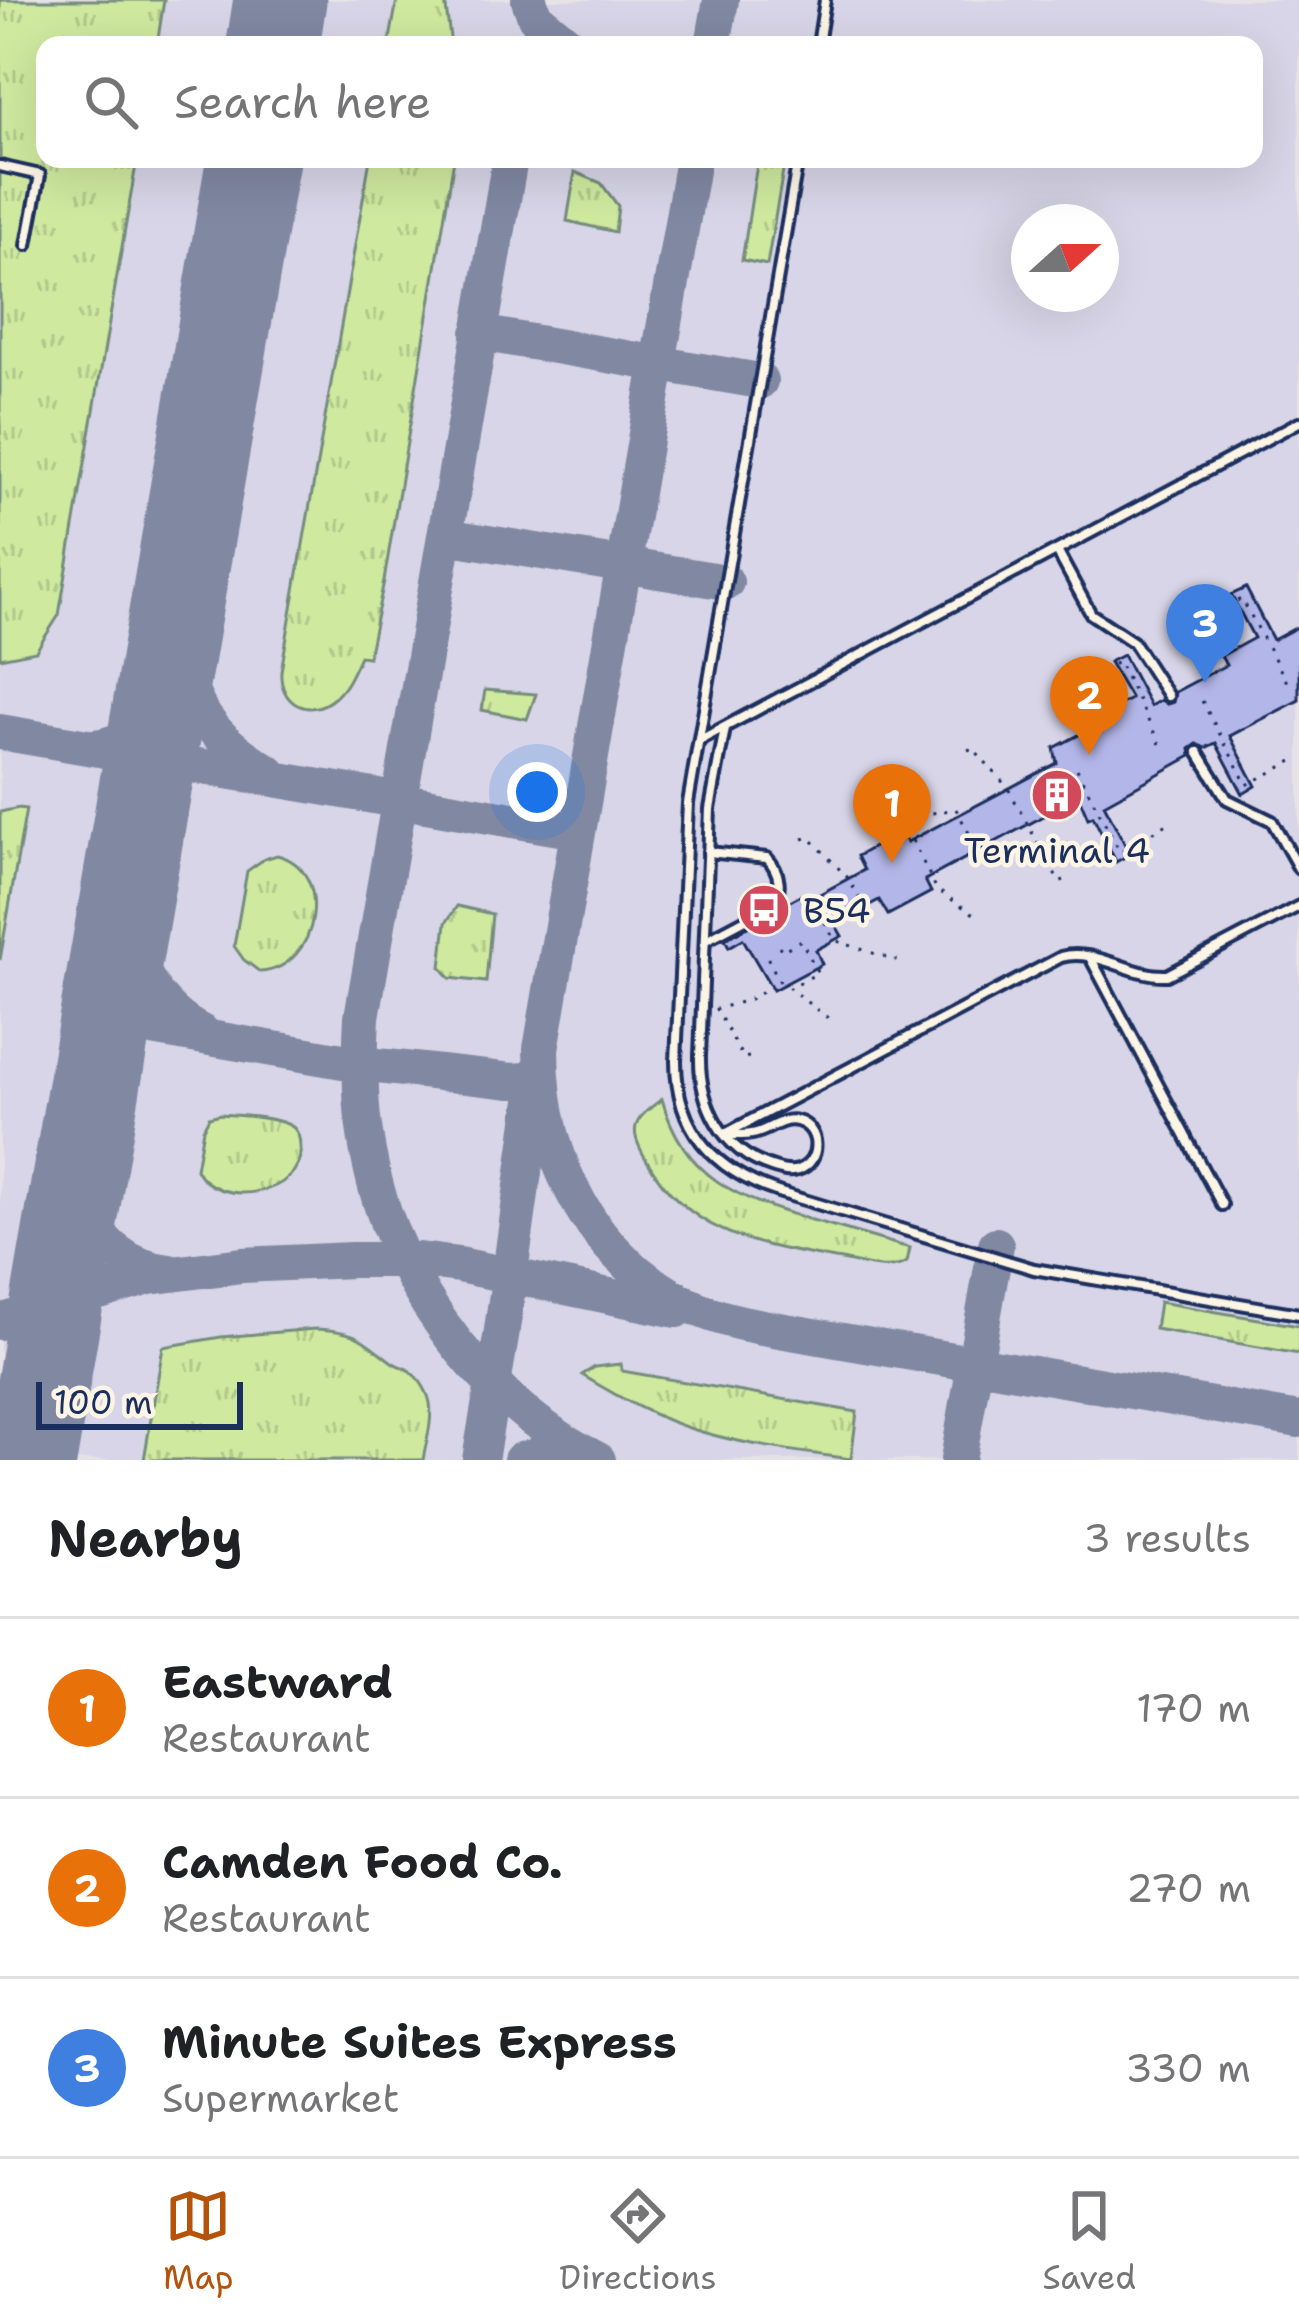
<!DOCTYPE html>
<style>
:root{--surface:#fff;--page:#f2f2f2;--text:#202124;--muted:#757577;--line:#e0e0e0;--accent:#b45309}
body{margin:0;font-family:"Shantell Sans",sans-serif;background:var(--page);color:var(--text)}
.compass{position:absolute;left:1011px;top:204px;width:108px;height:108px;border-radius:50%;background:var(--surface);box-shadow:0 12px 48px #0002;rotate:69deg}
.scale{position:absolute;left:36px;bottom:30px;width:207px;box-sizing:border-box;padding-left:12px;border:6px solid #1b2f5e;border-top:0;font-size:33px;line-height:42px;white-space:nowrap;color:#1b2f5e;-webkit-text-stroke:9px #fcf5e5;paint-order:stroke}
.you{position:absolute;left:537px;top:792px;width:42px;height:42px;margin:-30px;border:9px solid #fff;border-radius:50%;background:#1a73e8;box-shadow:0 0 0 18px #1a73e833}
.badge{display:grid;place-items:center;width:78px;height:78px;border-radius:50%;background:var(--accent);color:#fff;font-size:39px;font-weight:700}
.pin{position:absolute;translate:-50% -99px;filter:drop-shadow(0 3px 6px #0008)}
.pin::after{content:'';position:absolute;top:63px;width:42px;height:36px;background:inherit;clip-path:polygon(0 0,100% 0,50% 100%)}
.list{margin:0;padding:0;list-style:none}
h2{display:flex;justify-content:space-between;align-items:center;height:156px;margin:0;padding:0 48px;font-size:51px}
h2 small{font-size:39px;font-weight:400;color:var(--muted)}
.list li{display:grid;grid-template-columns:78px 1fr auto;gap:36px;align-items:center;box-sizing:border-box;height:180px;padding:0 48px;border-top:3px solid var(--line)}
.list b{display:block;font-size:45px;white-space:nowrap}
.list p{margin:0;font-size:39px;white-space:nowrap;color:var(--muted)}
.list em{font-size:39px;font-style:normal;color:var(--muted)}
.icon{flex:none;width:66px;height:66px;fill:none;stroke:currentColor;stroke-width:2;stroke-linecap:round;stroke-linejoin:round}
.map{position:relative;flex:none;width:1299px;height:1460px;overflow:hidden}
.search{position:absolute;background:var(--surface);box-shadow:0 12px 48px #0002;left:36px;right:36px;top:36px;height:132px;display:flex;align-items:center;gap:30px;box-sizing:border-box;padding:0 42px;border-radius:24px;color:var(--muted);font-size:45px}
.sheet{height:696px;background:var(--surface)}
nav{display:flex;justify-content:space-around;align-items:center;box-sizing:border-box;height:168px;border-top:3px solid var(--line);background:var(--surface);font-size:33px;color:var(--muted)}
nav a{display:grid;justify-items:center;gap:6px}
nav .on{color:var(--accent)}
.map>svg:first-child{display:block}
.built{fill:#d7d5e7;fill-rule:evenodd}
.grass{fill:url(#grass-tufts);stroke:#758c7e;stroke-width:3}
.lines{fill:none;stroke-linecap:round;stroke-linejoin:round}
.taxiway{stroke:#8088a2;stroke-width:36}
.runway{stroke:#8088a2;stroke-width:93}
.building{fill:#b3b6e8;stroke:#1b2f5e;stroke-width:3}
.service-casing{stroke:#1b2f5e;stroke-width:16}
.path{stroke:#1b2f5e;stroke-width:3;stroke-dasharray:3 9;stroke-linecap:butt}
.service{stroke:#fcf5e5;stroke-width:8}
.labels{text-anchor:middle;stroke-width:9;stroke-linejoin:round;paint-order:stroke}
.poi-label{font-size:36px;fill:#1b2f5e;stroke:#fcf5e5}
</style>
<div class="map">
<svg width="1299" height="1460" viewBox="0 0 1299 1460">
<defs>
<pattern id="grass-tufts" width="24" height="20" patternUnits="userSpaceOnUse" patternTransform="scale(3)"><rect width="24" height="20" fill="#cfe99f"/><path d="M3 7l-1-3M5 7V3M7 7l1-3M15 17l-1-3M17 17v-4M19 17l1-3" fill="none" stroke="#b1c88b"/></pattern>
</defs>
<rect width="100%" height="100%" fill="#e6e2e6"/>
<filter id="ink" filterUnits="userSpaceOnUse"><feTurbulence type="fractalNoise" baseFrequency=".00833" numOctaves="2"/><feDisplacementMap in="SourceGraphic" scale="24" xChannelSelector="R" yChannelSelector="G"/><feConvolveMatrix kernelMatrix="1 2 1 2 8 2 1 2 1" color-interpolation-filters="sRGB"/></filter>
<g filter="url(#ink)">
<path class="built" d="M0,0H1299V1460H0ZM45,45H1254V159H45ZM1029,222H1101V294H1029Z"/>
<g class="grass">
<polygon points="0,0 164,0 157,45 45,45 45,159 137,159 59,615 36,651 0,658"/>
<polygon points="397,0 445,0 451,45 389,45"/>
<path d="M370,159H454L384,581L368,657L360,656C353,671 347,687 334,698C308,720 279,703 281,671Z"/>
<path d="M758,159H785L767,265L742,260C748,226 752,193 758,159Z"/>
<polygon points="575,172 601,183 618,206 615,232 567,221"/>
<polygon points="485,690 536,694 527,719 482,710"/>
<polygon points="19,808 26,809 0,960 0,812"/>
<path d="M277,855C335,869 320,968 260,972L244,960L234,946L247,871L264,859Z"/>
<polygon points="457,906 492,914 486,982 450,978 441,967 446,923"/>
<path d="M662,1099C684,1179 739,1199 812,1220C845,1229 877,1239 910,1248L907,1262C887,1274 858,1262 835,1259C755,1244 690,1236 646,1159C627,1127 634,1120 662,1099Z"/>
<path d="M220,1114C237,1115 281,1117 294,1128C298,1133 300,1140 300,1146C306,1197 215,1209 196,1169L203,1129L209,1117Z"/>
<polygon points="1159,1302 1299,1326 1299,1354 1155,1329"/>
<path d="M315,1329C358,1331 360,1338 392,1362C397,1366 404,1367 409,1370C419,1377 428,1392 430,1403C433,1421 426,1442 423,1460H144L163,1347L221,1337Z"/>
<path d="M621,1364L622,1371L857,1412L851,1459C801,1452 750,1446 702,1432C659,1420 620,1398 582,1375L595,1367Z"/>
</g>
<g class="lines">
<g class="taxiway">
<polyline points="529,0 535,17 569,45"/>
<polyline points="713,45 721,0"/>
<path d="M510,159L362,1017C360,1054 359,1091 364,1127C382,1267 472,1396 598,1460"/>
<path d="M693,159L541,1049C541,1164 593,1265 703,1311C729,1322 757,1326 785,1331L1299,1420"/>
<polyline points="479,333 760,381"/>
<polyline points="445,536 726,582"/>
<path d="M184,560C175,656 175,720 269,772"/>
<polyline points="0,732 577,831"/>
<path d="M94,747C146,742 155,704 167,662"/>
<path d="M124,914C136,966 153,1008 203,1033"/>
<polyline points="106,1020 360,1064 512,1081 541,1079"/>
<path d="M86,1137C84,1159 80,1183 86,1204C95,1244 131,1268 169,1272"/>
<polyline points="0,1322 149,1277 242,1265 352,1260 419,1260 459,1265 677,1310"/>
<polyline points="480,1460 501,1337 534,1100"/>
<polyline points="521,1460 550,1452 588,1455"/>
<polyline points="958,1460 996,1245"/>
</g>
<g class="runway">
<polyline points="273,45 280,0"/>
<polyline points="30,1460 253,159"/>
</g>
</g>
<polygon class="building" points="1246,588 1273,640 1299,626 1299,700 1230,736 1256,786 1243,794 1216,743 1205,748 1197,744 1190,749 1191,756 1104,804 1130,854 1116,862 1093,816 1088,818 1079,797 925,880 931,892 888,915 879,900 835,924 842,936 816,950 822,964 773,990 743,939 729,947 725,939 776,912 785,898 788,902 803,894 807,901 864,870 857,856 901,832 907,842 1057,763 1054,748 1105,721 1109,716 1107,711 1131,699 1109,662 1123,655 1150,706 1161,700 1167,704 1173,702 1175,692 1226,665 1221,656 1254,638 1231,595"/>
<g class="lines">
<g class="service-casing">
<g id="service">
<polyline points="818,45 825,0"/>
<path d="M798,159L688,803L676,1061C676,1132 716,1172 781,1193L1034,1269L1299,1314"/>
<polyline points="0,166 40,175 27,245"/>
<polyline points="1057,551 1091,614 1133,642 1168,696"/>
<polyline points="700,740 1299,422"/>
<polyline points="1198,752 1227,799 1272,821 1299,869"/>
<path d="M706,940L772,905C783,890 780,871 767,858L708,852"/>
<polyline points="1091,959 1222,1205"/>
<path d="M724,1134C733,1135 743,1136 752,1134C768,1132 780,1117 797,1121C821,1127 822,1162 798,1170C789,1173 780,1170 771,1167C722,1151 699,1104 700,1056L710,809L725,728"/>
<path d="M725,1134L1061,957C1095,947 1131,977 1167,975L1299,906"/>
</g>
</g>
<g class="path">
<polyline points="1178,610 1234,602 1242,599 1287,682"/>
<polyline points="1064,699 1118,661 1162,748"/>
<polyline points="1202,701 1247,785 1299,758"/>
<polyline points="968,750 973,748 1008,788 1059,882 1064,880"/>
<polyline points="1077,769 1120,852 1169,823"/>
<polyline points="876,812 881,811 912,840 937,890 974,914 979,911"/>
<polyline points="911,821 915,816 956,809 975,844"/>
<polyline points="803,839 809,837 848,878 862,903"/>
<polyline points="825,922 834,940 894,960 902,960"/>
<polyline points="779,946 782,951 801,940 818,973 789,988 826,1017 830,1015"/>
<polyline points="749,1057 743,1058 716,1009 748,1000 780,982 765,953"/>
</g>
<use href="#service" class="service"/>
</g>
</g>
<defs>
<g id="building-disc" transform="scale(2.7)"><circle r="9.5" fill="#d1495b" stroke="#fcf5e5"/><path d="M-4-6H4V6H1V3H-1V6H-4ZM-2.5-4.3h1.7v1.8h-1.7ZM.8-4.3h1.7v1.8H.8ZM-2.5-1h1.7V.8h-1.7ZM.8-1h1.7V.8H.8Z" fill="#fff"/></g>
<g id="bus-disc" transform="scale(2.7)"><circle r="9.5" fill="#d1495b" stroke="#fcf5e5"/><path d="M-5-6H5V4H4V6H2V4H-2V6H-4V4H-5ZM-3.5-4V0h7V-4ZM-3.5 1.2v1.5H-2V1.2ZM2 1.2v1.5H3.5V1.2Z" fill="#fff"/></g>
</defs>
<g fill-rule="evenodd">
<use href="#building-disc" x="1057" y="795"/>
<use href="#bus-disc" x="764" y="910"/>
</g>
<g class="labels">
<g class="poi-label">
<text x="1057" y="863">Terminal 4</text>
<text x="803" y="923" text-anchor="start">B54</text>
</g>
</g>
</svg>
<svg class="compass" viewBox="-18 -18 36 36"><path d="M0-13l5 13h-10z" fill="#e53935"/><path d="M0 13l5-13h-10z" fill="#757577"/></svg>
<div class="scale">100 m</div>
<div class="you"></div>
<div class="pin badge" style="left:892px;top:863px;background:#e8710a">1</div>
<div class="pin badge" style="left:1089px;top:755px;background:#e8710a">2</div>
<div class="pin badge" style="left:1205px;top:683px;background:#3f7fe0">3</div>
<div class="search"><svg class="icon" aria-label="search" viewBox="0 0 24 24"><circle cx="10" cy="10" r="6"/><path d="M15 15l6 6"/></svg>Search here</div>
</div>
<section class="sheet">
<h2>Nearby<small>3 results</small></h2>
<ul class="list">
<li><span class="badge" style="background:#e8710a">1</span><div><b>Eastward</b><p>Restaurant</p></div><em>170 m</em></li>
<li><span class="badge" style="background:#e8710a">2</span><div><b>Camden Food Co.</b><p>Restaurant</p></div><em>270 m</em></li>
<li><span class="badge" style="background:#3f7fe0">3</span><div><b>Minute Suites Express</b><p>Supermarket</p></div><em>330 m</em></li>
</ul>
</section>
<nav>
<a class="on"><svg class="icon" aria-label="map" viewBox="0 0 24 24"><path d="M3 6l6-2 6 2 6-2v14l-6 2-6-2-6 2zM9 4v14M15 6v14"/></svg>Map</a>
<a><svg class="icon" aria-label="directions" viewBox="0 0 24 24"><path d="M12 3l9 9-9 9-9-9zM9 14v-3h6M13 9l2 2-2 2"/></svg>Directions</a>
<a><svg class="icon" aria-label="saved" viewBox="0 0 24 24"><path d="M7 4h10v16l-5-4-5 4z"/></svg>Saved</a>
</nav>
